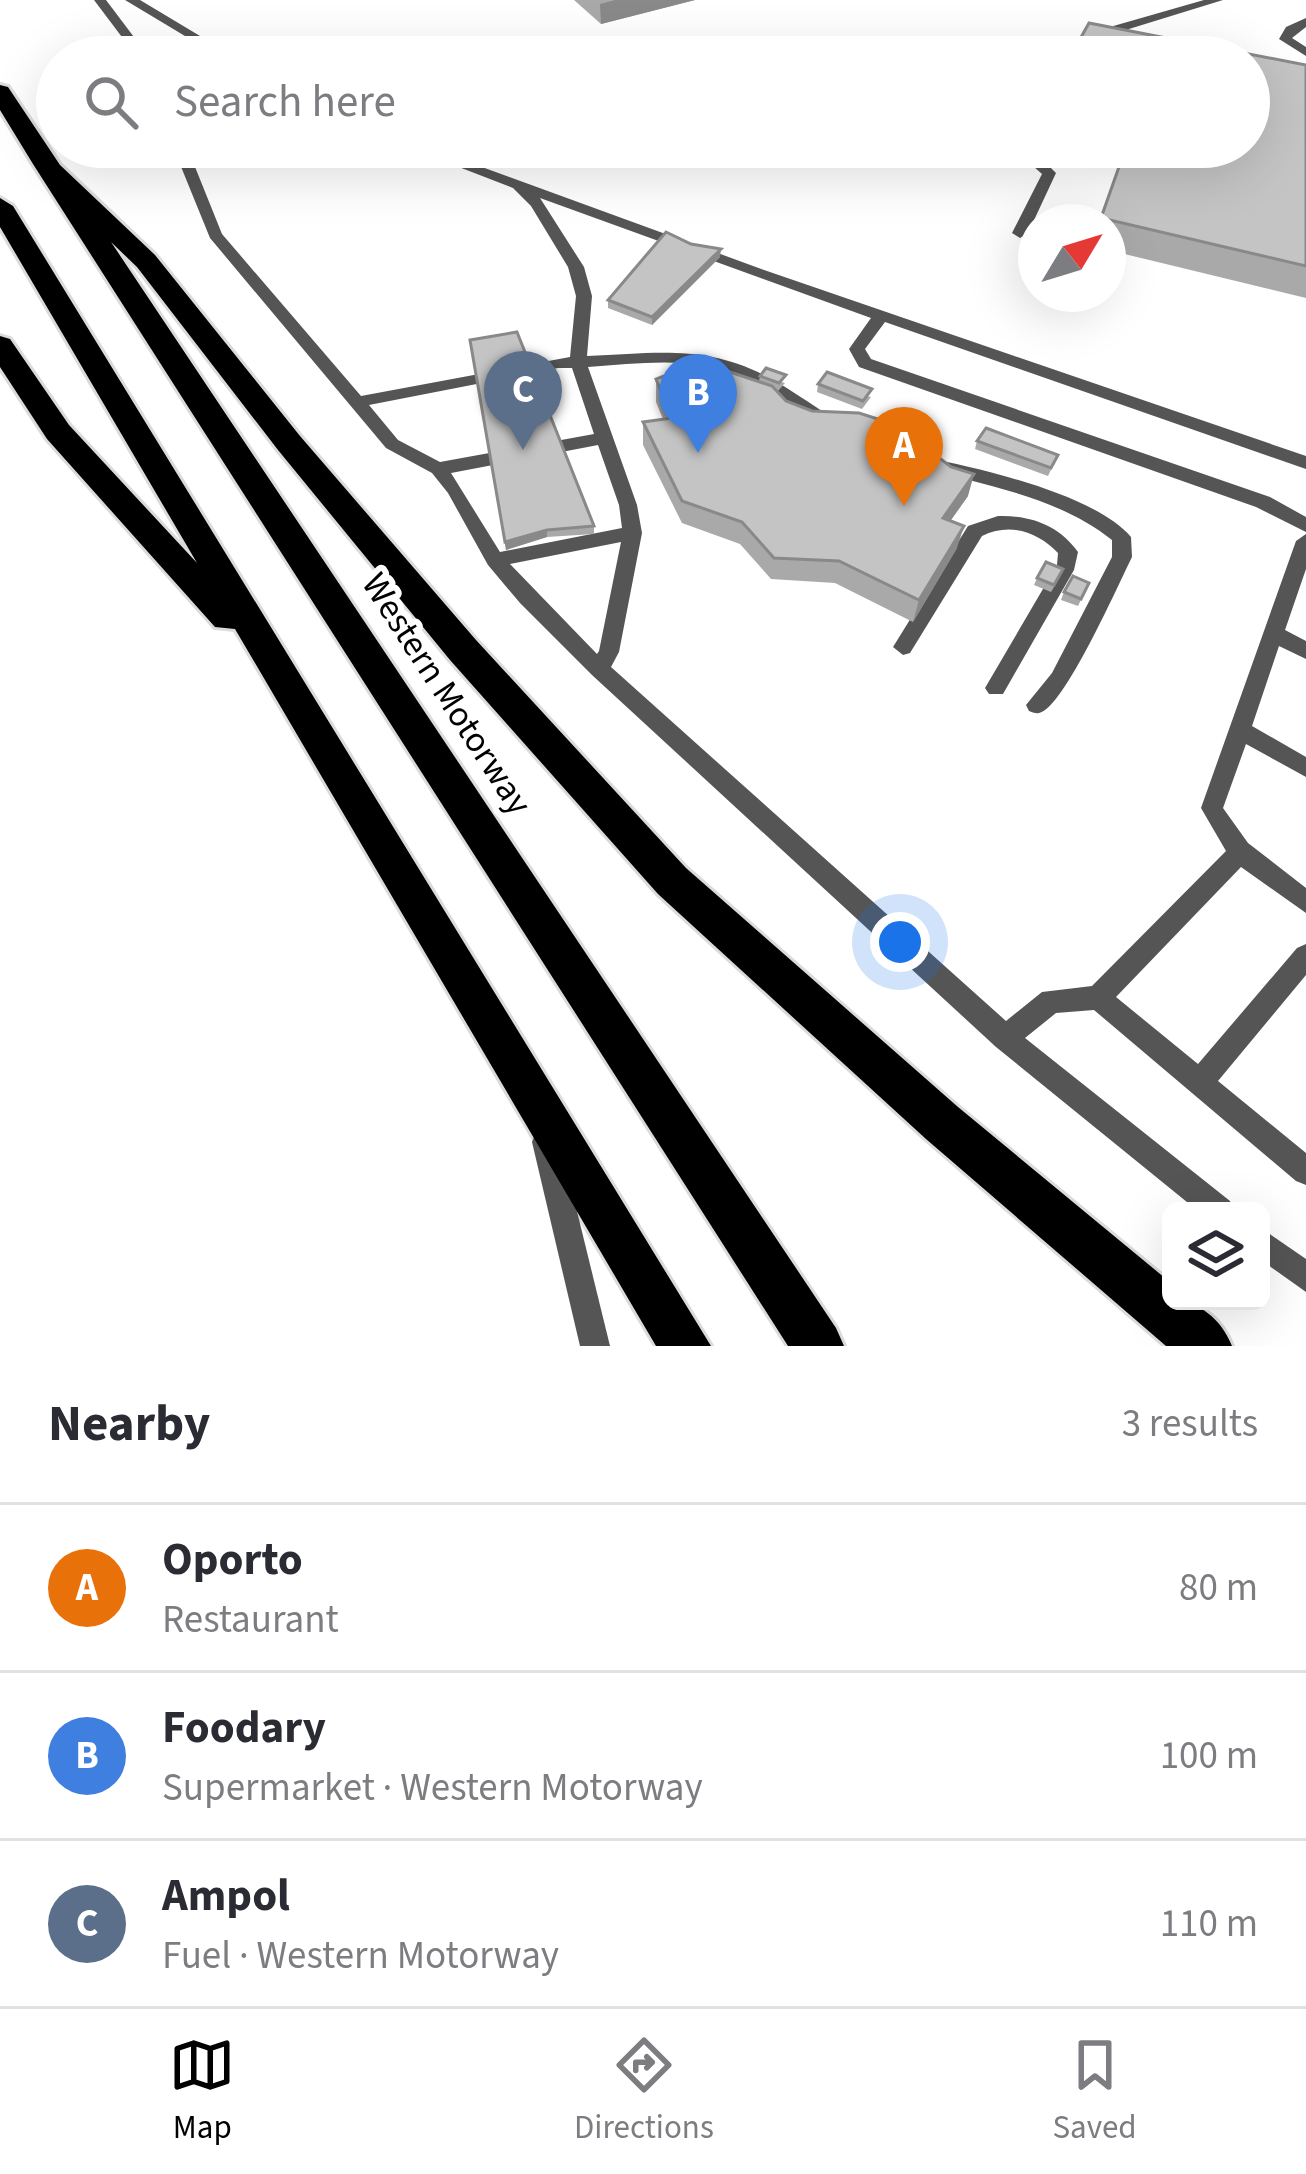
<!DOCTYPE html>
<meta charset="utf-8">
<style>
:root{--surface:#fff;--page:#f2f2f3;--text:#2b2b33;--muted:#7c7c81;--line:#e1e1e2;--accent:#000}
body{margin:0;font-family:"Source Sans 3",sans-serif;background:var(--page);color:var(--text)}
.controls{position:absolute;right:36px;bottom:36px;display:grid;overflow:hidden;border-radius:18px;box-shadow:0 12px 48px #0002}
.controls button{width:108px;height:108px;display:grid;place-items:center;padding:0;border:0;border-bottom:3px solid var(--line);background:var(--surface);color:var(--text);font:60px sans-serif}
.compass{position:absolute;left:1018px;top:204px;width:108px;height:108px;border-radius:50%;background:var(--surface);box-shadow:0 12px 48px #0002;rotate:52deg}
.you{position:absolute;left:900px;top:942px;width:42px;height:42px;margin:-30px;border:9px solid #fff;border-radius:50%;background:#1a73e8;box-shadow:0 0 0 18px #1a73e833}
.badge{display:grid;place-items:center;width:78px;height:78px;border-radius:50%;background:var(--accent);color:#fff;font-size:39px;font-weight:700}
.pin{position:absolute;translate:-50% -99px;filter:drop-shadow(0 3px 6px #0008)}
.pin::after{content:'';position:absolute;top:63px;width:42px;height:36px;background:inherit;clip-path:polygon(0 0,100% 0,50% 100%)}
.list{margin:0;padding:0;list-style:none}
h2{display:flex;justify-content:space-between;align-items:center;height:156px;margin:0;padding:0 48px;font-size:51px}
h2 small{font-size:39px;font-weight:400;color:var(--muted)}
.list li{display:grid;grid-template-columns:78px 1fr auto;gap:36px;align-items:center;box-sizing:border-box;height:168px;padding:0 48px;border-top:3px solid var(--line)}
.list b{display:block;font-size:45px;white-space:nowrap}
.list p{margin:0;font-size:39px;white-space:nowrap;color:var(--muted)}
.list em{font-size:39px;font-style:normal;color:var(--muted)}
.icon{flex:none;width:66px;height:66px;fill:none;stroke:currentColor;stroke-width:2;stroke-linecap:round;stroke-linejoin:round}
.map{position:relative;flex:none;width:1306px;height:1346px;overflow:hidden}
.search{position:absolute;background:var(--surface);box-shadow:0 12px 48px #0002;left:36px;right:36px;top:36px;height:132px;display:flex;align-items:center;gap:30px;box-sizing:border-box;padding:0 42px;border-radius:66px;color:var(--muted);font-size:45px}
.sheet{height:660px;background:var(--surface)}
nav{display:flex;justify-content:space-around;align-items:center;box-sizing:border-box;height:168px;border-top:3px solid var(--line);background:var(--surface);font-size:33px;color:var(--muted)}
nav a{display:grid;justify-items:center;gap:6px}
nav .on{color:var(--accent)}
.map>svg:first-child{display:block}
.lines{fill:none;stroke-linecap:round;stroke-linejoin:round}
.motorway-casing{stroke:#dbdbdb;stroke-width:6}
.service{fill:#555;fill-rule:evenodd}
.motorway{fill:#000;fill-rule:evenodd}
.wall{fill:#a9a9a9}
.shaded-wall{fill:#898989}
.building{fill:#c4c4c4;stroke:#898989;stroke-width:3}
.labels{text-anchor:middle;stroke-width:12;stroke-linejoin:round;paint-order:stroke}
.street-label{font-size:36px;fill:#000;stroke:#fff}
</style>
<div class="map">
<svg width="1306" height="1346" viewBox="0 0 1306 1346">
<rect width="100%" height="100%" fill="#fff"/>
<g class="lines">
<g class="motorway-casing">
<g id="motorway">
<path d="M0,85L8,87L60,165L155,255L300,436L476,640L686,868L958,1107L1171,1283V1301C1200,1301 1221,1319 1232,1346H1166L926,1139L658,894L450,660L278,450L137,267L111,242L836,1328L844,1346H788L33,164L0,110Z"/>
<polygon points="0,198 13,206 711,1346 656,1346 235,629 215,627 47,439 0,367 0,336 10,339 69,425 197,563 0,227"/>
</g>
</g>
<g class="service">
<polygon points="94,0 106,0 149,57 137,57"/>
<polygon points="125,0 140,0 235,57 220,57"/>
<polygon points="1204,0 1223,0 1090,41 1071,57 1057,57 1082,35"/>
<polygon points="1306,18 1306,27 1292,38 1306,47 1306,56 1279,39 1286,27"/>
<path d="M173,147H187L222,234L361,396L570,357L576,296L568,267L531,206L513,188L407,147H427L767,271L1306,456V469L885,322L865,349L871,359L1270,497L1306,517V532L1256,507L859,367L849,349L871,318L540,198L584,267L592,296L587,356C672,352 721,343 796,394C811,404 829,414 842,427L839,431H827C804,415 781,396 756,383C703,354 646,363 588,367L637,505L642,533L619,652L611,667L1006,1021L1042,992L1092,986L1226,851L1201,808L1296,541L1306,534V569L1285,630L1306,641V659L1279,646L1252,726L1306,757V777L1246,744L1223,808L1248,843L1306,888V913L1241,867L1116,997L1198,1064L1297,948L1306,944V975L1218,1081L1306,1153V1185L1296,1181L1094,1010L1056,1013L1025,1038L1230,1201L1234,1211H1198L996,1047L592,675L520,603L488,565L448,493L432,473L386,448L210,238ZM558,368H572L594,434L440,462L398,440L369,405ZM598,445L619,505L622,528L500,552L451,473ZM621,542L599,651L597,654L510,564Z"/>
<polygon points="1010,147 1024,147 1019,155 1043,160 1056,173 1028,233 1020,238 1012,233 1042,174 1033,166 1006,160 1004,157"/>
<path d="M927,458C980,468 1096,495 1131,537L1132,557C1119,583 1063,710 1039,713C1036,714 1032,712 1029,711L1026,705L1052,673L1112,557V540C1058,497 985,485 921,468L918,464L921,460Z"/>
<path d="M998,516C1030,515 1059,525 1078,552L1074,570L1003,694H989L985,688L1057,565L1058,553C1038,532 1010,522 982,536L910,653L903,655L893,647L968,526Z"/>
<polygon points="546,1128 556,1132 560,1142 610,1346 580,1346 532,1142 536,1132"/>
<polygon points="1261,1228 1306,1259 1306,1292 1261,1260"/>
</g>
<use href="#motorway" class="motorway"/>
</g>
<g class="wall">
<polygon points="574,0 695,0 601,24"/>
<polygon points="1306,65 1306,298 1108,250 1108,222 1100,222 1126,147"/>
<polygon points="691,244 720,257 652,325 608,308 608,300"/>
<polygon points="471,347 594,526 594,534 547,537 506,550"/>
<polygon points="760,376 785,383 778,391 776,390 786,401 968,496 950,521 957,548 913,622 835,583 771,579 740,544 682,523 643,445 643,422 663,419 656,402 656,379 759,381"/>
<polygon points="818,384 871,397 862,409 817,392"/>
<polygon points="977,441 1058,455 1048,476 975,449"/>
<polygon points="1060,577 1051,592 1034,585 1037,578"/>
<polygon points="1089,583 1078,606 1061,600 1064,592"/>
</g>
<g class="shaded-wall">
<polygon points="615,0 695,0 601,24 600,4"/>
<polygon points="721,249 720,257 652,325 652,317"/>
<polygon points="974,474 968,496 937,540 943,518"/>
<polygon points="964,526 957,548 913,622 919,600"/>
<polygon points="547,530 547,537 506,550 505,542"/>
</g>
<g class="building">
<polygon points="1089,23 1306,65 1306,266 1101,218 1126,147 1249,147 1249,57 1070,57"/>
<polygon points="666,232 691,244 721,249 652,317 608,300"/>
<polygon points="517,332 594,526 547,530 505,542 470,340"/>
<polygon points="700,362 772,386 786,401 812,411 859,413 897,425 951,467 974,474 943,518 964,526 919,600 839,561 774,558 742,522 682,501 643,422 672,418 656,379"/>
<polygon points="766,368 786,375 779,383 760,376"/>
<polygon points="827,372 872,389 863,401 818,384"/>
<polygon points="986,428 1058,455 1051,468 977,441"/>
<polygon points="1046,562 1063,569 1054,585 1037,578"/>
<polygon points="1073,576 1089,583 1081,599 1064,592"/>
</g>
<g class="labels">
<g class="street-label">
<text transform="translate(448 693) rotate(57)" y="13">Western Motorway</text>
</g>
</g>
</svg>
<div class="controls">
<button><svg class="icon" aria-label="layers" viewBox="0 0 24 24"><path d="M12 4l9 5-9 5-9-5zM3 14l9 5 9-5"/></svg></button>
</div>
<svg class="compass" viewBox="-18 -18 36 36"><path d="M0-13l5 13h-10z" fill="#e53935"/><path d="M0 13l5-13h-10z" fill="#7c7c81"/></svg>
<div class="you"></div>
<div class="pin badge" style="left:904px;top:506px;background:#e8710a">A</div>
<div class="pin badge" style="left:698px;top:453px;background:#3f7fe0">B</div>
<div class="pin badge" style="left:523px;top:450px;background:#5c6f8a">C</div>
<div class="search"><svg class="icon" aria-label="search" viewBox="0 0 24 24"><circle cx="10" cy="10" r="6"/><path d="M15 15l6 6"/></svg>Search here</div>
</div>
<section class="sheet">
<h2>Nearby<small>3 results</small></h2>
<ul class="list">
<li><span class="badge" style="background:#e8710a">A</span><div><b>Oporto</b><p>Restaurant</p></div><em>80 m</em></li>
<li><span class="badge" style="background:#3f7fe0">B</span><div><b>Foodary</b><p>Supermarket · Western Motorway</p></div><em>100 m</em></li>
<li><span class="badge" style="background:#5c6f8a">C</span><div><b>Ampol</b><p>Fuel · Western Motorway</p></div><em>110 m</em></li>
</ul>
</section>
<nav>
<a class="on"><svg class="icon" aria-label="map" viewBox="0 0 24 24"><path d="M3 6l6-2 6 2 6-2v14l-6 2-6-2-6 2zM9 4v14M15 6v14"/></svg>Map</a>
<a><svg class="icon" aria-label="directions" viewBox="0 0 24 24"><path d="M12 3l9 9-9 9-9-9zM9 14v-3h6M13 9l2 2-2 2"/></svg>Directions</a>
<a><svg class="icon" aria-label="saved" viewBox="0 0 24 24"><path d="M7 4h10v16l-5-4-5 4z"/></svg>Saved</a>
</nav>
